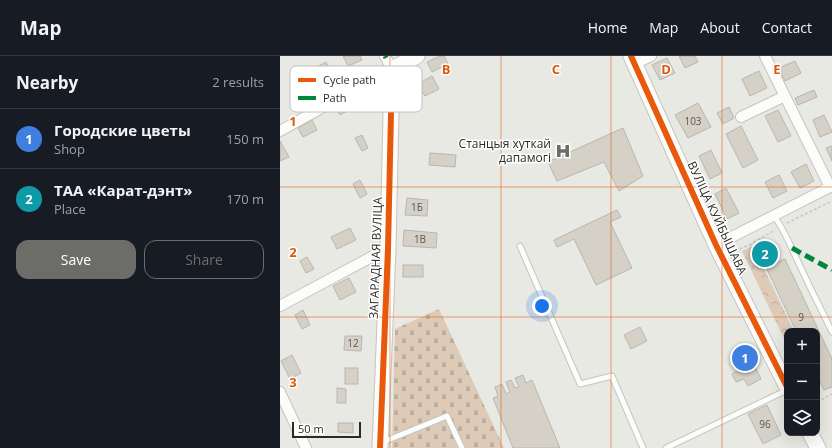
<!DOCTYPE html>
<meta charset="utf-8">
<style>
:root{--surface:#171b24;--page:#242831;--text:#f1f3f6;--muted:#9ea1a6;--line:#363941;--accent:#6c6d68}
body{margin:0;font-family:"Open Sans",sans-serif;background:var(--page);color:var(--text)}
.controls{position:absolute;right:12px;bottom:12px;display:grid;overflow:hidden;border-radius:8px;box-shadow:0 4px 16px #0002}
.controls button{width:36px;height:36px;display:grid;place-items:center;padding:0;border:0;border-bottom:1px solid var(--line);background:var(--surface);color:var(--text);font:20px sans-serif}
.scale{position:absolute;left:12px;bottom:10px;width:69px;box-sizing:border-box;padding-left:4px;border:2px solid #2a2a26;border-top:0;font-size:11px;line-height:14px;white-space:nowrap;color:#2a2a26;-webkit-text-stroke:3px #fff;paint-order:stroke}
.you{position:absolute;left:262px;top:250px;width:14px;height:14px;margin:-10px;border:3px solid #fff;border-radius:50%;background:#1a73e8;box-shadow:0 0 0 6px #1a73e833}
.badge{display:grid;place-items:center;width:26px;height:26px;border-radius:50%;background:var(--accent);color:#fff;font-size:13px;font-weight:700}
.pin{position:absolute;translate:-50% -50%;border:2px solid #fff;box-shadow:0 1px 4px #0006}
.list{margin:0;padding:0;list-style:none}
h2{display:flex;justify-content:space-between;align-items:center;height:52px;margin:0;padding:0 16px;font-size:17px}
h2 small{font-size:13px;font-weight:400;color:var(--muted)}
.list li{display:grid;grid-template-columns:26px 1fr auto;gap:12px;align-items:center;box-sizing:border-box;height:60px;padding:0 16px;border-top:1px solid var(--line)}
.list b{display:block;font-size:15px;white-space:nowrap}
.list p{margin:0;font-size:13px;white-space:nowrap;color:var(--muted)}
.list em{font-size:13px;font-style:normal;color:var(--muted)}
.actions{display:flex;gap:8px;padding:12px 16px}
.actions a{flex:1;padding:9px 0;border:1px solid var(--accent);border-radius:12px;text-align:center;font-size:14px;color:var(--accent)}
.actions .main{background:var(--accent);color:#fff}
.icon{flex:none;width:22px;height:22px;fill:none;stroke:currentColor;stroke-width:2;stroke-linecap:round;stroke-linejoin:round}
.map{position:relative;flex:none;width:552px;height:392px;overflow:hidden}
header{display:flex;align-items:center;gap:24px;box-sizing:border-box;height:56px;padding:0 20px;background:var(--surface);border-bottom:1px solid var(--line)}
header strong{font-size:19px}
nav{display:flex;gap:22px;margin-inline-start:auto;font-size:14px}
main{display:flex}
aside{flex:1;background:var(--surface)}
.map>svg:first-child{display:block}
.cemetery{fill:url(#cemetery-stones)}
.park{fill:url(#park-crowns)}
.building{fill:#d5d1c7;stroke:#b7b6b2}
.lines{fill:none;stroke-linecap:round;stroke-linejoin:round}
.lane-casing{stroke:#c5c5c1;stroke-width:7}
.street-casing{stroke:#c5c5c1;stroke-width:12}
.secondary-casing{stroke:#c5c5c1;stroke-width:17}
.path{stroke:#c7c7c6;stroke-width:1.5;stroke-dasharray:3 2;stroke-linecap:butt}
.lane{stroke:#fcfcfb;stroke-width:5}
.street{stroke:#fcfcfb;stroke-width:10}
.secondary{stroke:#fcfcfb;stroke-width:15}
.quiet{stroke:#00873e;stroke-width:5;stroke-dasharray:10 5;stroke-linecap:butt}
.cycleway-casing{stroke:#fff;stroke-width:8}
.cycleway{stroke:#e8590c;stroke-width:6}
.grid{fill:none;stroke:#de570d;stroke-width:1;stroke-opacity:0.55}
.labels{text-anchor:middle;stroke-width:3;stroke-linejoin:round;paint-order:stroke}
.number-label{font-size:10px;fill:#565650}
.poi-label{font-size:12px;fill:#2a2a26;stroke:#fff;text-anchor:end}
.street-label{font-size:12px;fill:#2a2a26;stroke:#fff}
.key{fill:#fff;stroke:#bfbfbe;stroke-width:1}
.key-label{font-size:11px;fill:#2a2a26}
.grid-label{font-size:13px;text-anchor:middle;font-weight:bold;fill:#de570d;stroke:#fff;stroke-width:3;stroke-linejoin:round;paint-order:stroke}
</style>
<header>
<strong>Map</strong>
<nav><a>Home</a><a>Map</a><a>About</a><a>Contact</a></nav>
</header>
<main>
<aside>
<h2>Nearby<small>2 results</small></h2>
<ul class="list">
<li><span class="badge" style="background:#3f7fe0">1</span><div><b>Городские цветы</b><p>Shop</p></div><em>150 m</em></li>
<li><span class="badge" style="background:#0f9aa8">2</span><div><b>ТАА «Карат-дэнт»</b><p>Place</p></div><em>170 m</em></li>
</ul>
<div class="actions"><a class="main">Save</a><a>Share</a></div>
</aside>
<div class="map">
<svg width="552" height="392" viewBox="0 0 552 392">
<defs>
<pattern id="cemetery-stones" width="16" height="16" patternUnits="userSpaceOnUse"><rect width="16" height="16" fill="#ddcbb8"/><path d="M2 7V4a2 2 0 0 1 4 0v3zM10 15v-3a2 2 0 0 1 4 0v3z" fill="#beae9e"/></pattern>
<pattern id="park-crowns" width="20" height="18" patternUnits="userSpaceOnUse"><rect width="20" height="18" fill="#ddcbb8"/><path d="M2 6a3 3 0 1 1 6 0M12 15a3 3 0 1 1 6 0" fill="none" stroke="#beae9e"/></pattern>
</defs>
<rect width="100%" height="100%" fill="#e8e9e3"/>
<polygon class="cemetery" points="159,253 224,392 112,392 115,273"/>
<polygon class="park" points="473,190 514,275 507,275 507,289 462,195"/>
<g class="building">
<polygon points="63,0 80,0 82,4 68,10"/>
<polygon points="160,0 164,0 168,8 152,16 147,6"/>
<polygon points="399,0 415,0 418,6 405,12"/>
<polygon points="387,2 395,17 380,24 372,9"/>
<polygon points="515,5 521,17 505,25 499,12"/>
<polygon points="46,6 53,19 41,25 35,12"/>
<polygon points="479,15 487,32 470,40 462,23"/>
<polygon points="152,20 159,33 145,40 138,28"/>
<polygon points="534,34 537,41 518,49 515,42"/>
<polygon points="77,37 82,47 60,59 54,48"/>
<polygon points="418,47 431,71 408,82 395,59"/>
<polygon points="449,51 454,62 443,68 437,57"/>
<polygon points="498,54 511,80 498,86 485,60"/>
<polygon points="544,59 552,76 540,81 533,64"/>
<polygon points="32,64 37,74 23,81 18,72"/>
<polygon points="461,70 478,104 463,112 446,78"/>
<polygon points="343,72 363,120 339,135 324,106 277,125 268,106"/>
<polygon points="82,79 88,92 82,95 75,82"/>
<polygon points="0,85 9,101 0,105"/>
<polygon points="552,90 552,105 546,92"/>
<polygon points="431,94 442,117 430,123 419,100"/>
<polygon points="150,97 176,99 175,111 149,109"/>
<polygon points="526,108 534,125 520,132 511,116"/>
<polygon points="499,119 507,135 493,142 485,126"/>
<polygon points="80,124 87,138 80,142 73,128"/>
<polygon points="446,132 459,157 447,163 435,138"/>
<polygon points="127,142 148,144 147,160 125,159"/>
<polygon points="337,154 341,161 330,166 352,212 316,229 294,183 277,191 274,184"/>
<polygon points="70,172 76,184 57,193 51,181"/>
<polygon points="124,174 157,177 156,192 123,190"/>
<polygon points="492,185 495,192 489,195 495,207 486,211 477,192"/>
<polygon points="27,201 34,213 26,217 20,205"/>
<polygon points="505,203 552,303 552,331 544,334 537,320 537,275 516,275 486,211"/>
<rect x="123" y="209" width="20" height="12"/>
<polygon points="69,222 76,236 60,244 53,230"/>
<polygon points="23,254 30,269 22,273 15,259"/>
<polygon points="360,271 367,285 351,293 344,279"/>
<polygon points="65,280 82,280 81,295 64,294"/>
<polygon points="466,293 481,323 468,330 464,323 456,326 452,318 460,313 454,299"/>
<polygon points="12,299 21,317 10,323 1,305"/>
<rect x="65" y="312" width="13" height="16"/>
<polygon points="243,319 246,327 252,324 280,392 233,392 213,342 218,340 215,331 222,328 226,338 230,336 226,326 231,324 235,332 239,331 235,322"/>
<polygon points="57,332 66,333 66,347 57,347"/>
<polygon points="487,349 501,379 483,388 468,358"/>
<polygon points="58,367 73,367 73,377 58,376"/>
</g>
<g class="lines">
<g class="lane-casing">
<g id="lane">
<path d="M494,160C506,176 512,194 521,212C531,234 542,255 552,276"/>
<polyline points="240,190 300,328 332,320 363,392"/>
<polyline points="103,386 167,360 182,392"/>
<polyline points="386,392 507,334"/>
</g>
</g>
<g class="street-casing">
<g id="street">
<polyline points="485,0 550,131"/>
<polyline points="354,8 371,0"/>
<polyline points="461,61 505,40"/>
<polyline points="0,75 112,13 105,0"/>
<polyline points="436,189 552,130"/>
<polyline points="0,250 108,192"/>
<polyline points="0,336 26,392"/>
</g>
</g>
<g class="secondary-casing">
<g id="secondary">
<polyline points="351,0 436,189 507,331"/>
<polyline points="530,377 538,392"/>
<polyline points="100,392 108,192 112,13 137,0"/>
</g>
</g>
<g class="path">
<polyline points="507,167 552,145"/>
<polyline points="455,195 471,188 495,174"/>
<polyline points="537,346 552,338"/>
</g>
<use href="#lane" class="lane"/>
<use href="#street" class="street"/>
<use href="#secondary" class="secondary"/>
<g class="quiet">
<polyline points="105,0 106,2"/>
<polyline points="512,192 552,214"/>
</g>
<g class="cycleway-casing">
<g id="cycleway">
<polyline points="351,0 436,189 507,331"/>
<polyline points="100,392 108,192 112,13"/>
</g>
</g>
<use href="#cycleway" class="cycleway"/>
</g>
<path class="grid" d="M110,0V392M221,0V392M331,0V392M442,0V392M0,131H552M0,261H552"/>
<defs>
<g id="hospital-bare" transform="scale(1.2)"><path d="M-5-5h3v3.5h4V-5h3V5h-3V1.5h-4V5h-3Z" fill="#6c6d68" stroke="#fff" stroke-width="2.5" paint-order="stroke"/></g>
</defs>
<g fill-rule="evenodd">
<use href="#hospital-bare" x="283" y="95"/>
</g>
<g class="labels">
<g class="number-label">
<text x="413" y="69">103</text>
<text x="137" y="155">1Б</text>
<text x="140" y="187">1В</text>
<text x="521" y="265">9</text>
<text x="73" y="291">12</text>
<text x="485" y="372">96</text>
</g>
<g class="poi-label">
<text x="271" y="92">Станцыя хуткай<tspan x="271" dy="14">дапамогі</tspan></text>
</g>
<g class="street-label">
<text transform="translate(437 162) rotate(65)" y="4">ВУЛІЦА КУЙБЫШАВА</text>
<text transform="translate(96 202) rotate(-88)" y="4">ЗАГАРАДНАЯ ВУЛІЦА</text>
</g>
</g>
<rect x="10" y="10" width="132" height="46" rx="6" class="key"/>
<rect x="18" y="22" width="18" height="4" fill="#e8590c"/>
<rect x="18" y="40" width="18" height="4" fill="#00873e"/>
<g class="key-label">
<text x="43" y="28">Cycle path</text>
<text x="43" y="46">Path</text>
</g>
<g class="grid-label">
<text x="166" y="18">B</text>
<text x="276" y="18">C</text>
<text x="386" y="18">D</text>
<text x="497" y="18">E</text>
<text x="13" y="70">1</text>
<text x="13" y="201">2</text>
<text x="13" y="331">3</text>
</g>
</svg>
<div class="controls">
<button>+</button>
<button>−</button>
<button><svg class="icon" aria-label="layers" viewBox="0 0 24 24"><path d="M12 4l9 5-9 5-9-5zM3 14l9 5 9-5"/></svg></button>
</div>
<div class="scale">50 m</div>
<div class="you"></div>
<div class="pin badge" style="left:465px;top:302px;background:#3f7fe0">1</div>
<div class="pin badge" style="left:485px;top:198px;background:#0f9aa8">2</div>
</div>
</main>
